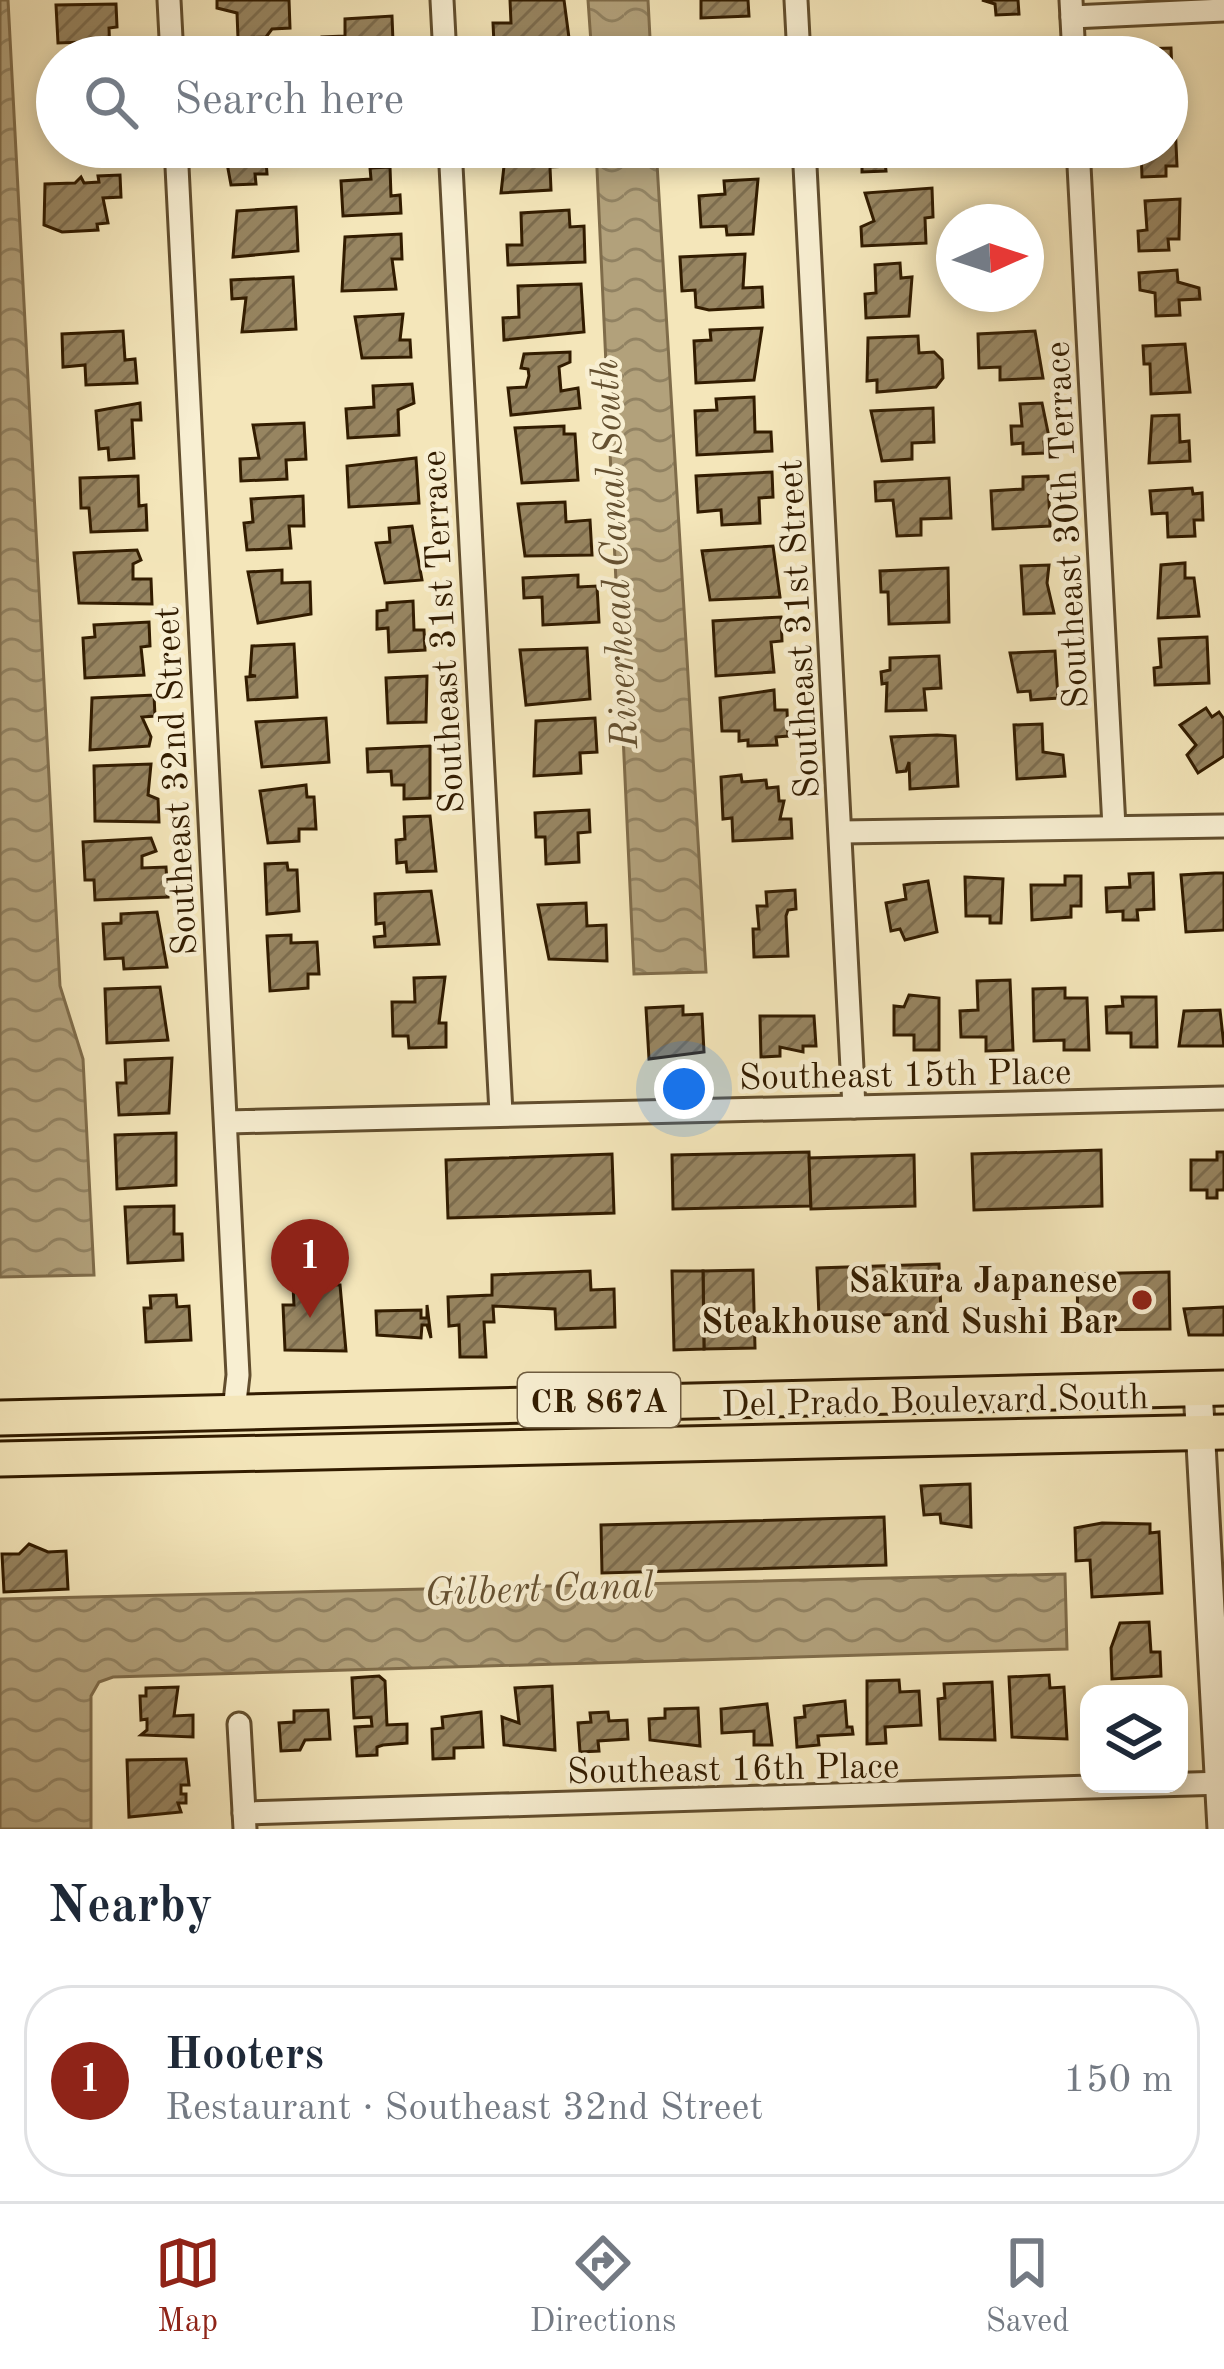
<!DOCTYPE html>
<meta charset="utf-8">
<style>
:root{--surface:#fff;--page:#f6f6f7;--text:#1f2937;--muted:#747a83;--line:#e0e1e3;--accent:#8f2418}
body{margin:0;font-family:"Old Standard TT",serif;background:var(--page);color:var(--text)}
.controls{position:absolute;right:36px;bottom:36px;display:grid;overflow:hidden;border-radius:24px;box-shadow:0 6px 18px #0003}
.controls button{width:108px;height:108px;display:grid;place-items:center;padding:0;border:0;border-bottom:3px solid var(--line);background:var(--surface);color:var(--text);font:60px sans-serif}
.compass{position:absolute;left:936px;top:204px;width:108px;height:108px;border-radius:50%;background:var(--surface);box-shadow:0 6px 18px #0003;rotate:87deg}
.you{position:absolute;left:684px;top:1089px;width:42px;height:42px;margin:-30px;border:9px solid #fff;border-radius:50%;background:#1a73e8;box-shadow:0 0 0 18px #1a73e833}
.badge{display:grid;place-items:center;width:78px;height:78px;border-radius:50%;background:var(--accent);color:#fff;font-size:39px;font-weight:700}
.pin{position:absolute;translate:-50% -99px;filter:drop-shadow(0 3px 6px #0008)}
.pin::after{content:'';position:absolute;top:63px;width:42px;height:36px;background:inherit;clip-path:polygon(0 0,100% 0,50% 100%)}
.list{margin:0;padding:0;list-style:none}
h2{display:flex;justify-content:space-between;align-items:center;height:156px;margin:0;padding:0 48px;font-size:51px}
h2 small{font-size:39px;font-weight:400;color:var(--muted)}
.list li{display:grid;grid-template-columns:78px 1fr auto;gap:36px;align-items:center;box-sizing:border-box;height:192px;margin:0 24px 24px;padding:0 24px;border:3px solid var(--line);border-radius:48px}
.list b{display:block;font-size:45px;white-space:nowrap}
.list p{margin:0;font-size:39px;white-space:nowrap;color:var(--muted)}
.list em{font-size:39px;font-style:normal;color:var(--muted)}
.icon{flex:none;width:66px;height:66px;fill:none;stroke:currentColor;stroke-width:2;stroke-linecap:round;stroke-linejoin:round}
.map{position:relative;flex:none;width:1224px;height:1829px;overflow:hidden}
.search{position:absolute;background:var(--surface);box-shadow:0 6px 18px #0003;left:36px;right:36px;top:36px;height:132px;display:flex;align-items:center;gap:30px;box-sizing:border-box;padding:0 42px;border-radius:66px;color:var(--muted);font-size:45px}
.sheet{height:372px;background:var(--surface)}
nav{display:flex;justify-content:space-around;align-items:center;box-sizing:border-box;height:168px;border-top:3px solid var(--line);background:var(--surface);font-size:33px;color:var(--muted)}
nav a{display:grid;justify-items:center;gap:6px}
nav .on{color:var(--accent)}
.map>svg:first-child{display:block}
.water{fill:url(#water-waves);stroke:#7f6c4a;stroke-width:3}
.building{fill:url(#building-hatch);stroke:#321c00;stroke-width:3}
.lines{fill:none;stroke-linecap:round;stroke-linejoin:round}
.minor-casing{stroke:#624e2e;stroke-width:27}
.tertiary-casing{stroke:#624e2e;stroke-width:33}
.primary-casing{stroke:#321c00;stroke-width:39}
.minor{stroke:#f8efd2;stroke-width:21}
.tertiary{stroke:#f8efd2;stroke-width:27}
.primary{stroke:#f4e6ba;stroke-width:33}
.poi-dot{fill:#8f2418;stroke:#f8efd2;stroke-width:4.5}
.labels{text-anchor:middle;stroke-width:9;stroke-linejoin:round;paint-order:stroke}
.shield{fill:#f8efd2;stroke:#6d5b3f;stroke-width:3}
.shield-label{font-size:33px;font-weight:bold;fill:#321c00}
.street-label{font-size:36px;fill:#321c00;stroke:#f8efd2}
.poi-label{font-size:36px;font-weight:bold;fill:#321c00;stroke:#f8efd2;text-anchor:end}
.water-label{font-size:39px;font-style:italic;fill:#655131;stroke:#f8efd2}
</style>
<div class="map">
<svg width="1224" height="1829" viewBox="0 0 1224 1829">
<defs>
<pattern id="water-waves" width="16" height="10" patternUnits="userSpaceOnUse" patternTransform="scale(3)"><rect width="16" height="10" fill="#b2a17b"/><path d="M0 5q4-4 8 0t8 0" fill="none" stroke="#918262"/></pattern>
<pattern id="building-hatch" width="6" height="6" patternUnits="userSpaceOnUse" patternTransform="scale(3)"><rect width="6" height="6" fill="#978561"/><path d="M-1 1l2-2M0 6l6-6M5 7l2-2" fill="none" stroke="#7c6c4e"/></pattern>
</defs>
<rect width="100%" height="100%" fill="#f4e6ba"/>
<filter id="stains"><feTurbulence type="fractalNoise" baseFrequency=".00167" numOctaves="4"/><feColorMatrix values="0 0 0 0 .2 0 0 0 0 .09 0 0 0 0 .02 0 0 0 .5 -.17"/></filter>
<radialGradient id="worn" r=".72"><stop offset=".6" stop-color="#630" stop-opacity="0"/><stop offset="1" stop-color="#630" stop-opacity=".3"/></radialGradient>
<g class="water">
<polygon points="0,0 8,0 60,986 83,1059 94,1275 0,1277"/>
<polygon points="588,0 648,0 651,57 592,57"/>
<polygon points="596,147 656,147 706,972 634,974"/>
<polygon points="1065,1574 1067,1649 113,1677 99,1682 91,1696 91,1829 0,1829 0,1599"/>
</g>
<g class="building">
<polygon points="217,0 289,0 290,28 272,29 266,37 238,38 237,13 217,8"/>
<polygon points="510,0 564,0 569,38 494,44 493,23 511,23"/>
<polygon points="701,0 748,0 749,16 701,18"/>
<polygon points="982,0 1018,0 1019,14 996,15 995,4"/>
<polygon points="116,4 117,27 109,28 110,53 84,55 84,42 58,43 56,5"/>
<polygon points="392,16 393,42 385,42 386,57 323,57 322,37 345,36 345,19"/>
<polygon points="728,38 729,57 674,57 673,41"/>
<polygon points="1023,41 1024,57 988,57 987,43"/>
<polygon points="907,44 907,57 863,57 863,47"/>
<polygon points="1171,48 1173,97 1167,97 1167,57 1140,57 1139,49"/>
<polygon points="1167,122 1175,122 1177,166 1166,166 1166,176 1142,177 1141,148 1135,147 1167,147"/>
<polygon points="224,147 265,147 267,174 255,174 256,184 231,185"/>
<polygon points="499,147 566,147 568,166 550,167 551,190 501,193 505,157 499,157"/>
<polygon points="695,147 755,147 756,160 696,164"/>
<polygon points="862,147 896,147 894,158 885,161 886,171 862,172"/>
<polygon points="978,147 1031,147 1032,163 979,166"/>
<polygon points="390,167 391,196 400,195 401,213 343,216 341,181 371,179 370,168"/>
<polygon points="120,175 121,197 103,198 108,223 97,224 98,230 62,232 44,225 45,184 75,183 81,177 84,183 99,182 98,176"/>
<polygon points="758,179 753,234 727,235 726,226 701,227 699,196 725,194 724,181"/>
<polygon points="932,188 933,217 925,218 926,243 862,246 861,227 874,221 865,193"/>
<polygon points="1180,199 1179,239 1168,239 1169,250 1139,251 1138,231 1147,230 1145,201"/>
<polygon points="296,207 298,251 233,257 237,211"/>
<polygon points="569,210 570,227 584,226 585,262 508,265 507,245 522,245 521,213"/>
<polygon points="401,234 402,259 392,259 396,289 342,291 345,237"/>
<polygon points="745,254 743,288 762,287 763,307 709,310 696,307 695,290 682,291 680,257"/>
<polygon points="900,263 901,278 912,277 909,316 866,318 865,294 876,293 875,265"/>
<polygon points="1177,270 1178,282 1199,288 1200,299 1179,300 1180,315 1156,316 1155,293 1140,290 1139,273"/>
<polygon points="293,277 296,329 242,332 246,298 232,299 231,280"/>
<polygon points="581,284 584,332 504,340 503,318 519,317 518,286"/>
<polygon points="403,314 400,340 410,340 411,357 362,358 355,317"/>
<polygon points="762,328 754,380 696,383 694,341 711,340 710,330"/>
<polygon points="123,331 125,360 135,359 137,383 86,385 85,365 63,367 62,334"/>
<polygon points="1035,331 1043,378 1000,380 1000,367 979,368 978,334"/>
<polygon points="918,336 919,353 934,352 942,360 943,378 936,387 877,392 877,380 867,381 868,338"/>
<polygon points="1185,344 1190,392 1151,394 1150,364 1144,364 1143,346"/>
<polygon points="570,352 570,362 559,367 561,391 578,388 580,408 511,415 508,388 526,387 529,376 528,369 521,368 524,354"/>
<polygon points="412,384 414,403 398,410 399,435 348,438 346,409 374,407 373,386"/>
<polygon points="754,397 755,432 771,432 772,451 697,455 695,411 717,410 716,399"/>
<polygon points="140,403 141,420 132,420 134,458 109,460 108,448 99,449 96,411"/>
<polygon points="1042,403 1050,442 1044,442 1045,453 1023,454 1023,443 1012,444 1011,426 1022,426 1020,404"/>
<polygon points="933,408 934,442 912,443 912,459 882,461 871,411"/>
<polygon points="1179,415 1180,442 1189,441 1190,461 1149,463 1152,416"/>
<polygon points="304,423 306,459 286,460 287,479 241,481 240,459 259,458 253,425"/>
<polygon points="564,426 564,434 575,434 578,480 522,483 515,428"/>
<polygon points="416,458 419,503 349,507 347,466"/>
<polygon points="772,472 773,497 759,498 760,523 722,525 721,510 698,512 696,476"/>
<polygon points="138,476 139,506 146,505 147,530 91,532 89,508 81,508 80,478"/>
<polygon points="1048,476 1050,526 993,529 991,491 1023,489 1023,477"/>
<polygon points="949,478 951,518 921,519 921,535 897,536 893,500 876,501 875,482"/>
<polygon points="1192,488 1193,494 1202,493 1203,520 1194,520 1195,536 1168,537 1167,513 1152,514 1150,491"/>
<polygon points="303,496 304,526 289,526 291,548 247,550 244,523 253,522 251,499"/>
<polygon points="565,502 566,522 590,520 592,555 525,556 518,504"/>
<polygon points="412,526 422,580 385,583 376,543 390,542 389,528"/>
<polygon points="773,546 780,597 710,600 702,551"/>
<polygon points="137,550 141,560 133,564 133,579 151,579 152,604 79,603 74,553"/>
<polygon points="1185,563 1185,578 1194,578 1199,616 1158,618 1161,565"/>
<polygon points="1049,565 1047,583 1054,613 1024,614 1021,566"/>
<polygon points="948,568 949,622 889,624 888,592 881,592 880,571"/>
<polygon points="282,570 282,583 310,582 311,614 258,623 248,572"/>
<polygon points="578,575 578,587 597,586 599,622 543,625 542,597 524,598 523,578"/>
<polygon points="413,601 414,630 424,630 425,650 389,652 388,628 377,629 377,611 387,610 387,603"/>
<polygon points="781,617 782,641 771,642 774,672 716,676 713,621"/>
<polygon points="149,622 150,646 141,647 144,675 85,678 83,638 95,637 94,625"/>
<polygon points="1207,637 1209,683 1155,685 1154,668 1161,667 1159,639"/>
<polygon points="294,644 297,697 248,700 246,677 256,676 250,675 252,646"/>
<polygon points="587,648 590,699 526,705 520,650"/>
<polygon points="1055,651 1058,698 1031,700 1030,691 1018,692 1010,653"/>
<polygon points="939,656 941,688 924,689 926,710 886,711 887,683 882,684 881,672 890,670 890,658"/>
<polygon points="427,676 426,722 388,723 386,678"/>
<polygon points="774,690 775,710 787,710 788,736 776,737 777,745 748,746 748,740 739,741 739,731 722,731 720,698"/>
<polygon points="154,695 155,716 142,717 151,737 149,746 90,750 92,698"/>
<polygon points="1206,708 1212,717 1219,712 1224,719 1224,756 1198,773 1187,755 1196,745 1180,725"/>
<polygon points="326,718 329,762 262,767 256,722"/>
<polygon points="595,718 597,752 580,753 581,773 534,776 536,721"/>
<polygon points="1042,724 1043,752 1063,755 1065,776 1017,779 1014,725"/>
<polygon points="937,735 955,736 958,786 910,789 909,762 906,771 897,772 891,737"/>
<polygon points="430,746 430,798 404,799 404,785 392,785 391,771 368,772 367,749"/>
<polygon points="151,764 148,795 158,799 159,822 95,821 94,766"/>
<polygon points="741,775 742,782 766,780 767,788 778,787 779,801 784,801 780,819 791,819 792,838 733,841 732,818 723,819 721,777"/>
<polygon points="306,785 307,797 314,797 316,829 299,829 299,841 268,843 260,791"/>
<polygon points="589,810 590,832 578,833 579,862 546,864 545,837 536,837 535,813"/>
<polygon points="430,816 436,871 407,872 406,862 397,863 396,840 405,839 404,817"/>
<polygon points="151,838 156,851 142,856 142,868 166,867 168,897 95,900 94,880 85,880 83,842"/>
<polygon points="287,863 288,870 297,870 299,911 267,914 265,864"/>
<polygon points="1153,873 1154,909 1137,910 1138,920 1123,920 1123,911 1107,912 1106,888 1130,887 1129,874"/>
<polygon points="1215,873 1224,873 1224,930 1186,932 1181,875"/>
<polygon points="1065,876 1081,876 1081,906 1071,906 1071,917 1032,920 1031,885 1065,885"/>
<polygon points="965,877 1003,879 1001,923 990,923 990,916 966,916"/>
<polygon points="928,881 937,932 905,940 900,929 891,931 886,903 906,899 904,885"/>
<polygon points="795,890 796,909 788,910 786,916 788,956 754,957 753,929 759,929 757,906 767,906 766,892"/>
<polygon points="431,891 439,944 375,947 374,937 385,936 384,923 376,924 375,894"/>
<polygon points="586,903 587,926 606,925 607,961 549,959 538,905"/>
<polygon points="157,912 167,967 124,969 123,958 105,959 103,924 121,923 121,914"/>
<polygon points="291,935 291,943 317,942 319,974 308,974 308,988 270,991 267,936"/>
<polygon points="445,977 439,1023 446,1023 446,1047 409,1048 408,1036 393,1036 392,1002 415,1002 414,978"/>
<polygon points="1010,980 1013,1050 986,1051 986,1037 961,1037 960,1011 978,1010 977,981"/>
<polygon points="160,987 168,1040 107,1043 105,989"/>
<polygon points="1065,988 1065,998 1087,998 1089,1050 1064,1050 1064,1040 1034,1041 1033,989"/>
<polygon points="909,995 939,998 939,1050 914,1050 914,1035 894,1035 894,1006 904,1007"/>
<polygon points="1122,997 1156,997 1157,1047 1131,1047 1131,1033 1107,1033 1106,1007 1123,1006"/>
<polygon points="683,1006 683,1015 702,1014 704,1052 649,1059 646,1008"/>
<polygon points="1220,1010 1224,1046 1179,1046 1184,1011"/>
<polygon points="760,1016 814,1016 816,1046 803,1046 803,1052 780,1047 780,1056 761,1057"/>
<polygon points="172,1058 169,1113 119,1115 117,1083 126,1083 125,1060"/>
<polygon points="176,1133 176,1185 117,1189 115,1135"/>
<polygon points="1101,1150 1102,1206 974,1210 972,1154"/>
<polygon points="809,1152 811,1206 673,1209 672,1155"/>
<polygon points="1217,1152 1224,1152 1224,1190 1217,1190 1217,1198 1207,1198 1207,1190 1191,1190 1191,1160 1217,1160"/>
<polygon points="612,1154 614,1213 448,1218 446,1160"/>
<polygon points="914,1155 915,1206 811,1209 809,1158"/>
<polygon points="174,1206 174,1234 182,1234 183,1260 128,1263 125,1207"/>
<polygon points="939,1264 941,1313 819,1317 817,1268"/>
<polygon points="753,1270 755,1348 704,1349 703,1271"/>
<polygon points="590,1271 591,1290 614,1289 615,1327 556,1329 555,1309 493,1306 494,1322 484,1322 486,1357 460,1357 459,1325 449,1326 448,1297 492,1295 492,1275"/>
<polygon points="672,1271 703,1271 704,1349 674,1350"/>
<polygon points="1169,1272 1170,1329 1078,1330 1077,1274"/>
<polygon points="299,1283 340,1285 346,1351 285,1350 283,1305 294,1305 293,1286"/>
<polygon points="176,1295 177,1307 189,1306 191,1340 146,1342 144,1308 151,1308 150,1296"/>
<polygon points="427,1305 431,1338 427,1325 422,1325 421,1338 377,1335 376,1311 421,1310 421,1318 427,1318"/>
<polygon points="1224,1307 1224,1335 1189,1335 1184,1309"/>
<polygon points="970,1484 971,1527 941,1523 940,1514 924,1515 921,1486"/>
<polygon points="884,1517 886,1565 602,1573 601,1525"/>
<polygon points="1102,1523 1150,1524 1150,1533 1159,1532 1162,1593 1092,1597 1090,1560 1076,1561 1075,1528"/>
<polygon points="29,1544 48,1552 66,1551 68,1589 4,1592 2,1554 19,1554"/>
<polygon points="1149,1622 1151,1652 1160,1652 1161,1676 1112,1679 1111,1648 1120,1623"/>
<polygon points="1049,1675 1050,1688 1064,1687 1067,1739 1012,1737 1009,1677"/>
<polygon points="379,1676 385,1681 387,1725 407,1724 407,1743 383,1745 377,1747 377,1755 357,1756 355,1727 372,1726 371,1717 354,1718 352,1678"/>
<polygon points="899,1680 900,1692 919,1691 921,1725 885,1727 886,1743 867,1744 867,1681"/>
<polygon points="992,1682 995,1740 940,1739 938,1699 945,1698 944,1684"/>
<polygon points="552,1686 555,1750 504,1745 502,1717 519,1723 515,1688"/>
<polygon points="178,1687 174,1716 193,1715 193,1737 141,1735 147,1730 147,1719 141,1720 140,1696 146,1696 146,1688"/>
<polygon points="845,1701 847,1727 852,1727 853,1734 818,1736 819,1745 797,1747 795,1718 805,1717 804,1706"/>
<polygon points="767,1704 772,1745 754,1745 754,1731 722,1733 721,1709"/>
<polygon points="698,1708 700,1746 650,1740 649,1719 665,1718 665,1709"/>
<polygon points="328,1710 330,1739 305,1740 300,1750 281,1751 279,1723 294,1722 294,1711"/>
<polygon points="481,1712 483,1747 454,1748 454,1758 433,1759 432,1729 443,1728 442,1717"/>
<polygon points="608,1712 609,1721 627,1720 628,1739 598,1741 599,1751 580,1752 578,1723 591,1722 590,1713"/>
<polygon points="186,1759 189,1785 181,1785 181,1794 186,1794 186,1803 178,1803 181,1812 129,1817 127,1760"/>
</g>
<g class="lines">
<g class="minor-casing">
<g id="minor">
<polyline points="169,0 172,57"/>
<polyline points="442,0 445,57"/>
<polyline points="796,0 799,57"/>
<polyline points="1071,0 1074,57"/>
<polyline points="1072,17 1224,10"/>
<polyline points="176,147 238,1375 234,1411"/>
<polyline points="450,147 501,1113"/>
<polyline points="804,147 854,1107"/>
<polyline points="1078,147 1114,827"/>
<polyline points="842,832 1224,826"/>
<polyline points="228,1122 1224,1098"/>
<polyline points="239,1724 245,1829"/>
<polyline points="244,1813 1224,1783"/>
</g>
</g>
<g class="tertiary-casing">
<polyline id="tertiary" points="1198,1389 1222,1829"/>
</g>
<g class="primary-casing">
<g id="primary">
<polyline points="0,1418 1224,1388"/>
<polyline points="0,1459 1224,1432"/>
</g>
</g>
<use href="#minor" class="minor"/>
<use href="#tertiary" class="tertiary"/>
<use href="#primary" class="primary"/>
</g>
<circle class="poi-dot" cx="1142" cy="1300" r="12"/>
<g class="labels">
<rect class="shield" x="518" y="1373" width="162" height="54" rx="9"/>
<g class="shield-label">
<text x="599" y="1412">CR 867A</text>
</g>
<g class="street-label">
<text transform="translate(1065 525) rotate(-93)" y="13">Southeast 30th Terrace</text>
<text transform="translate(797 629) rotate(-93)" y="13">Southeast 31st Street</text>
<text transform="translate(441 632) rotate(-93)" y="13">Southeast 31st Terrace</text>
<text transform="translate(174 781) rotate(-93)" y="13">Southeast 32nd Street</text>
<text transform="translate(905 1073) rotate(-1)" y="13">Southeast 15th Place</text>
<text transform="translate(935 1399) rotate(-1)" y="13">Del Prado Boulevard South</text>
<text transform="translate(733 1767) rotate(-1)" y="13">Southeast 16th Place</text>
</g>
<g class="poi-label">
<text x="1118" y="1292">Sakura Japanese<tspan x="1118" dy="41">Steakhouse and Sushi Bar</tspan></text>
</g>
<g class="water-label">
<text transform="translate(613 554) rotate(-93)" y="14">Riverhead Canal South</text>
<text transform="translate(539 1587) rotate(-2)" y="14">Gilbert Canal</text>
</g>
</g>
<rect width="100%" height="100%" filter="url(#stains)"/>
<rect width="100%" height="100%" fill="url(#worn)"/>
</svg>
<div class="controls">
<button><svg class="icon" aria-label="layers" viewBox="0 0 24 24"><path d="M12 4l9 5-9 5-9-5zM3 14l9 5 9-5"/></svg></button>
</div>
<svg class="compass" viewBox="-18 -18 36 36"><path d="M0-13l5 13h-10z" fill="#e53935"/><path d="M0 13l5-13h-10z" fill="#747a83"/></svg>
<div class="you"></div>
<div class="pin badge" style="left:310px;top:1318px">1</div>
<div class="search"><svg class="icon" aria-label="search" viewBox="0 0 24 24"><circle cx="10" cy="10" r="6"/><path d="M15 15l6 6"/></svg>Search here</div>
</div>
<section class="sheet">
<h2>Nearby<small></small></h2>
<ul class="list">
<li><span class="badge">1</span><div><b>Hooters</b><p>Restaurant · Southeast 32nd Street</p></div><em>150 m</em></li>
</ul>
</section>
<nav>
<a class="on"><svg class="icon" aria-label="map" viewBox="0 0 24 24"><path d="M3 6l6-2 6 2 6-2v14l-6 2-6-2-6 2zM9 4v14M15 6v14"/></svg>Map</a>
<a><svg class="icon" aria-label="directions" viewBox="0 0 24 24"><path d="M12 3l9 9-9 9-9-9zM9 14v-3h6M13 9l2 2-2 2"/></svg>Directions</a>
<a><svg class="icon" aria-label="saved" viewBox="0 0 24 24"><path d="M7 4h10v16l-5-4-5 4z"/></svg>Saved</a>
</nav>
